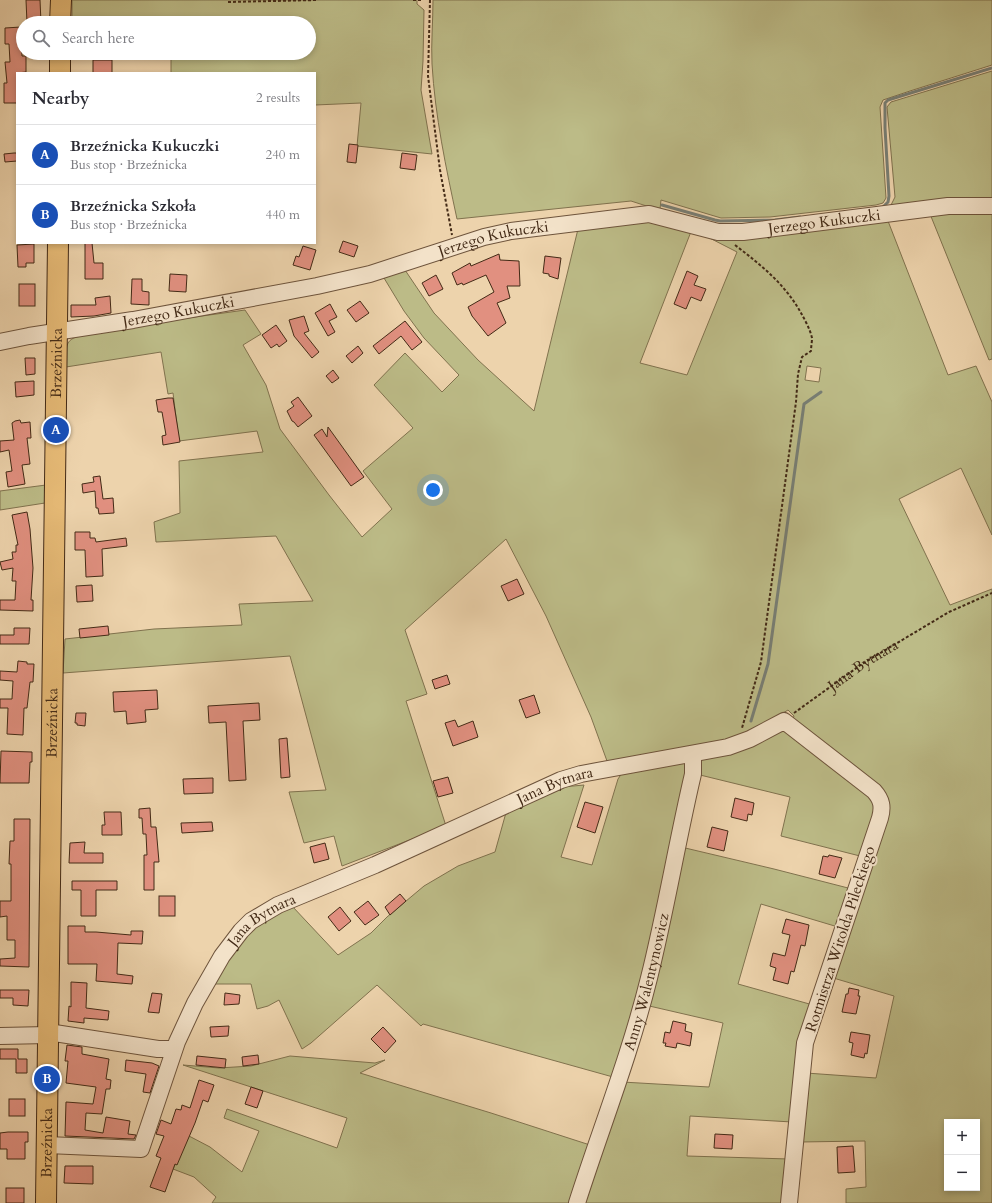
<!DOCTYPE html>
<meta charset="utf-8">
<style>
:root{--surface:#fff;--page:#f2f2f3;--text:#2b2b33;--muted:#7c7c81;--line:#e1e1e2;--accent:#8f2418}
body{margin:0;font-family:Cardo,serif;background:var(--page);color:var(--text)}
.controls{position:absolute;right:12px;bottom:12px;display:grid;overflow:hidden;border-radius:0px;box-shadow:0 2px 6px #0003}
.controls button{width:36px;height:36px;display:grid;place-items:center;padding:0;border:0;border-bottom:1px solid var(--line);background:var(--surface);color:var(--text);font:20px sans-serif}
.you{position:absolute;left:433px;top:490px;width:14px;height:14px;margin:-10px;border:3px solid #fff;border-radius:50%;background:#1a73e8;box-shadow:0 0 0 6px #1a73e833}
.badge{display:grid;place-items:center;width:26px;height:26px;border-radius:50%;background:var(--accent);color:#fff;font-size:13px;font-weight:700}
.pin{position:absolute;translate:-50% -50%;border:2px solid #fff;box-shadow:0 1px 4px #0006}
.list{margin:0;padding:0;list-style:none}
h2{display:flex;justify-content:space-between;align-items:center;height:52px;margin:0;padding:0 16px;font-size:17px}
h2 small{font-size:13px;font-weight:400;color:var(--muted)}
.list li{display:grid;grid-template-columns:26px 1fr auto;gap:12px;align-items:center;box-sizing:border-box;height:60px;padding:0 16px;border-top:1px solid var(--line)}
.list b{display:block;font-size:15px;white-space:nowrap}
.list p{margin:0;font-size:13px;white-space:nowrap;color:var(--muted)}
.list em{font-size:13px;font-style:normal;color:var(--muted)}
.icon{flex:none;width:22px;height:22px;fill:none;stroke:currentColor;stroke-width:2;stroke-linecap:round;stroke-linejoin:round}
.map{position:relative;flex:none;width:992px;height:1203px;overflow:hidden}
.search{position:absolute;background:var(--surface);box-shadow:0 2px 6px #0003;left:16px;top:16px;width:300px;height:44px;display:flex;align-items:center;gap:10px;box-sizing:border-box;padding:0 14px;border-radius:22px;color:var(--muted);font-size:15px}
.panel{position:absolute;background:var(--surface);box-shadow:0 2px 6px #0003;left:16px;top:72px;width:300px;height:172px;border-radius:0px}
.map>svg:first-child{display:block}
.green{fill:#bcbb87;stroke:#80724e;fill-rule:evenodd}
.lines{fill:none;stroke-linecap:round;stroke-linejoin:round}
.stream{stroke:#787e74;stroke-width:3}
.building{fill:#e19080;stroke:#432a16}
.minor-casing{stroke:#6e543c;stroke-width:18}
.major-casing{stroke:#432a16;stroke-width:22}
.path{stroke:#432a16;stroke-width:2;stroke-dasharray:3 2;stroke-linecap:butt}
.minor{stroke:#f3e2c9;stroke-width:16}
.major{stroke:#e6ba76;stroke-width:20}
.labels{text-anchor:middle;stroke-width:4;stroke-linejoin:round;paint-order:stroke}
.street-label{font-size:15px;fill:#432a16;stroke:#f3e2c9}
</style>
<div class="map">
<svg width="992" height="1203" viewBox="0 0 992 1203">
<rect width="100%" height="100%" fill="#edd3ac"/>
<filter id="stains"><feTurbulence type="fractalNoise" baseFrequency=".005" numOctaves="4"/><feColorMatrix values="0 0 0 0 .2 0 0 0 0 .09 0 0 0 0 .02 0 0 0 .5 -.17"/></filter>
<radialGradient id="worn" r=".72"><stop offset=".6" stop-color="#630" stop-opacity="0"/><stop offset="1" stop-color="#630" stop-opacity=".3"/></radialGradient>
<g class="green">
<polygon points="72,0 417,0 417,4 424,10 423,61 421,90 432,154 357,146 361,103 315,105 315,73 171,73 171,53 309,53 309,23 72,23"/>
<path d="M433,0H992V65L910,91L883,100L880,107L886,198L883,203L876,205L770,217L721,218L661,200L660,209L718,224L734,225L773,224L890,207L895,197L887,107L891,102L992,71V359L989,360L930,214L888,221L948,375L976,366L992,402V535L961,468L899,499L950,605L992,589V1203H846V1189L866,1187L865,1141L800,1142L806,1073L876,1078L894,996L830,977L885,807L793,719L794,716L788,710L739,740L622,763L607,761L591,717L546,616L506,539L405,630L427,694L406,701L446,826L342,866L334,836L304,843L289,792L326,790L290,656L63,673L65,639L154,629L242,625L239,604L313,601L276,536L156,542L154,522L180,513L179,461L263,452L257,431L179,441L173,393L168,394L161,352L66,367C66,346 63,337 88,335V332L245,310L261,334L243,345L266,385L280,429L329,495L362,537L392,509L363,471L413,428L374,385L405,353L442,392L459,375L424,338L404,311L384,278L405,270L434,313L478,360L534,411L578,229L659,210L631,201L457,219C446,168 435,116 432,64C431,43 433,21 433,0ZM692,229L737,252L687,375L640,363ZM807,366L821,368L819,382L805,380ZM947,1122H977V1188H947Z"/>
<polygon points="46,485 45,503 0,510 0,491"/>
<polygon points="782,728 855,780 879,809 860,856 781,836 790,797 696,774 700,758"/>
<polygon points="682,761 688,766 658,923 613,1077 423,1024 421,1026 377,985 311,1043 302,1049 279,1000 268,1006 257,1009 251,984 211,984 245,933 292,906 338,955 371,933 387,917 424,886 458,866 495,852 507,809 552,788 584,785 561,857 592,865 618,779 624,770"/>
<polygon points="681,847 774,869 852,889 838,927 761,904 738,984 813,1005 792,1122 690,1116 687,1156 789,1159 783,1203 581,1203 622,1082 709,1087 723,1023 645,1005"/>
<polygon points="290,1056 375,1063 385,1060 360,1073 491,1113 590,1145 572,1203 212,1203 216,1197 194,1177 173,1169 189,1136 210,1147 242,1172 259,1131 224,1118 227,1109 337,1148 347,1118 183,1065 219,1068 251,1066"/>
</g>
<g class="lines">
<g class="stream">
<polyline points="662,205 715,220 720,221 775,220 800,217"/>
<polyline points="883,207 888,202 889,196 885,128 885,103 888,100 992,68"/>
<polyline points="751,721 768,664 804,404 821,392"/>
</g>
</g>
<g class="building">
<polygon points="26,0 40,0 41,23 27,23"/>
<polygon points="21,27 22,56 26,56 26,72 17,73 17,103 4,103 4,83 7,83 5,62 10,62 9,44 5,44 5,28"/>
<rect x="93" y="60" width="19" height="13"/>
<polygon points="349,144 358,145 356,163 347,162"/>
<polygon points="14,153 17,153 17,161 5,162 4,154"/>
<polygon points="402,153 417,155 415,170 400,168"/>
<polygon points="343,241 358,246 354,257 339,252"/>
<polygon points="85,243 92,243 94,263 103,263 103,279 85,279"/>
<polygon points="34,244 34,263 26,263 26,267 18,267 17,245"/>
<polygon points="303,246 316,250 310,270 293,265 296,256 299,257"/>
<polygon points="499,254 500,260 519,261 520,286 507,286 510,298 497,303 506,323 488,336 472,316 468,307 494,292 486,275 463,285 462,283 457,285 452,273 470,263 471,266"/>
<polygon points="545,256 561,258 558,279 549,276 549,274 543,273"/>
<polygon points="687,271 698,276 694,285 706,289 701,301 691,297 686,309 674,304"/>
<polygon points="170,274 187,275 186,292 169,291"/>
<polygon points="436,275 443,289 429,296 422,283"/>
<polygon points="132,279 142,279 142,291 149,292 149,305 131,304"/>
<rect x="19" y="284" width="16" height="22"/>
<polygon points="110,296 111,313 94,316 71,317 71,305 96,305 95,298"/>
<polygon points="360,301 369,313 356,322 347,310"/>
<polygon points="330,304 337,317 329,321 335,332 328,336 315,313"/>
<polygon points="304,316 309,331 304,333 319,352 312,358 294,336 289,320"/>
<polygon points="405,321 422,342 412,350 401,336 379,354 373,346"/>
<polygon points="276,325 287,341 279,347 277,344 271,348 262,335"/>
<polygon points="358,346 363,353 352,363 346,356"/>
<polygon points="25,358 35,358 35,374 26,375"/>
<polygon points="333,370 339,378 332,383 326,376"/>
<polygon points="34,381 34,395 16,397 15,382"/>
<polygon points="298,397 312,416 298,427 294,422 292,421 287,411 294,406 291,402"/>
<polygon points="168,398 173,398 180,442 163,445 162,436 166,435 162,412 158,412 156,400"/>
<polygon points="20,420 21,423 30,422 31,438 27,438 30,464 22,465 25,484 8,487 6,472 12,471 9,450 0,452 0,441 14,440 12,423 15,421"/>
<polygon points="328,427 364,477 351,486 314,435 322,429 327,437"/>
<polygon points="100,476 103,499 113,498 114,513 99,514 98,508 96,508 95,491 83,493 82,484 94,482 93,477"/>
<polygon points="27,512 30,529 33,568 31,600 33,600 33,611 0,610 0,600 15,600 16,581 12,581 13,568 2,570 0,562 13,559 12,552 16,552 16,545 18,545 12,515"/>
<polygon points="75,532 90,532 90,538 95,538 96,542 126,538 127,546 102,549 103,576 86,577 85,550 75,550"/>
<polygon points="517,579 524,594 508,601 501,586"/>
<polygon points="92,585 93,601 77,602 76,586"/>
<polygon points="108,626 109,635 80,638 79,629"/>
<polygon points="14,628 30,628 29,644 0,644 0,635 14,635"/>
<polygon points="18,661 27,662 27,664 34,664 33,682 30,682 27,708 24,708 23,735 7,734 8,708 0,708 0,699 12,699 13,681 0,680 0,671 17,672"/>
<polygon points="447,675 450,684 435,689 432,680"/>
<polygon points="157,690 158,709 145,710 146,722 127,724 126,711 114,712 113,692"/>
<polygon points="534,695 540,713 526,718 519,700"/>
<polygon points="259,703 260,720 243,721 246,780 229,781 226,722 209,723 208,706"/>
<polygon points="76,713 86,713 85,726 77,725 77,723 75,723"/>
<polygon points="455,720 458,727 473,721 478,737 453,746 445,723"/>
<polygon points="287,738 290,777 281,778 279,739"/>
<polygon points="1,751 32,752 32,762 30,762 29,783 0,783"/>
<polygon points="448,777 453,793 438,797 433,781"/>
<polygon points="213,778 213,793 184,794 183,779"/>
<polygon points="735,798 754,803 752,815 748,814 747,821 731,817"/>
<polygon points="585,802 603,807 595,833 577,827"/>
<polygon points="150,808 151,827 156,827 159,862 154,862 154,890 144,890 144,855 147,855 146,834 143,834 142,818 139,818 139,809"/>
<polygon points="104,812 121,812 122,835 102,835 102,825 105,825"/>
<polygon points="14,819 30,819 29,967 0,966 0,959 15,958 15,940 7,940 7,916 0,917 0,901 11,901 11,864 9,864 10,841 14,841"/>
<polygon points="212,822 213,831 182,833 181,823"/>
<polygon points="712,827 728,831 724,851 707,847"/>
<polygon points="85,842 84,853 103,853 103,863 69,863 70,843"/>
<polygon points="325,843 329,859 314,863 310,847"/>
<polygon points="829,855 842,858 835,878 819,874 823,856 828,857"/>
<polygon points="72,881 117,881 117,890 96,890 96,916 81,916 81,890 72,890"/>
<polygon points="400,894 406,901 390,915 385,907"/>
<rect x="159" y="896" width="16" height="20"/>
<polygon points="368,901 379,915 365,925 354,912"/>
<polygon points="340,907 351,921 339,931 328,917"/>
<polygon points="786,919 809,925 805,946 801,945 794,972 791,971 788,984 773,980 776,968 770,966 773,953 785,956 790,935 782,933"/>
<polygon points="68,926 85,926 85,932 96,932 131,935 131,931 143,931 142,944 118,943 117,974 133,976 132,984 96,981 97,964 68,964"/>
<polygon points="71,982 87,983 86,1008 109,1011 108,1020 84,1018 84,1023 68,1021 69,1006 71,1007"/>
<polygon points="849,988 859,990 858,996 860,996 856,1014 842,1012 846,994 848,994"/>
<polygon points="0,990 29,990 28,1006 13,1005 13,998 0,998"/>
<polygon points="152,993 162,994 159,1013 148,1012"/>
<polygon points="225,993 240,995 239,1004 224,1005"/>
<polygon points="673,1021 686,1024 685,1031 692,1033 690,1046 677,1043 676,1048 665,1046 666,1043 663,1043 665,1032 670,1033"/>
<polygon points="229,1026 228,1036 211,1037 210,1027"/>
<polygon points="383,1027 396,1041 385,1053 371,1039"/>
<polygon points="851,1032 870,1035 867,1054 865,1053 864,1058 851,1055 853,1043 849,1042"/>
<polygon points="67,1045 82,1047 82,1054 109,1059 106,1079 111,1080 110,1089 106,1089 102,1114 86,1113 85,1130 103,1133 106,1117 130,1121 128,1134 136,1135 134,1139 65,1136 66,1102 93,1104 96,1087 66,1083 68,1061 65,1061"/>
<polygon points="0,1049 18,1049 18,1059 27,1059 27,1073 16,1073 16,1059 0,1059"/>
<polygon points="258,1055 259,1064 243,1066 242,1057"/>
<polygon points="197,1056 226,1059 225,1068 196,1065"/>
<polygon points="126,1060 152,1063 159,1066 150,1093 143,1092 146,1074 125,1071"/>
<polygon points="199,1080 214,1085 208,1102 203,1100 195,1123 177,1165 175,1164 165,1192 150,1187 161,1158 156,1156 164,1136 156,1134 161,1120 171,1124 176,1109 181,1110 182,1105 190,1108"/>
<polygon points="251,1087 263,1091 257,1108 245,1104"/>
<rect x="9" y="1099" width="16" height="17"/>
<polygon points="8,1132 28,1132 28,1142 25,1142 25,1159 7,1159 7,1149 0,1149 0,1133"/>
<polygon points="715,1134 733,1135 732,1149 714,1148"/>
<polygon points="853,1146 855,1172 838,1173 837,1147"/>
<polygon points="65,1166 93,1166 93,1184 64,1183"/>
<rect x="6" y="1188" width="18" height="15"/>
</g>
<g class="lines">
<g class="minor-casing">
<g id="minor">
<path id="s2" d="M0,342L29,336L133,320L317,286L370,274L484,237L511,231L649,214L718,232H743L948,206H992"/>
<polyline points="48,1032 158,1049 174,1049"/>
<polyline points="0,1036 48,1035"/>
<path id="s3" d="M47,1145L141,1149L177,1042L195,1003L222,956L241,931L251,921L278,905L375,865L561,780L581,774L728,747L750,739L784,721L874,791C882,800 883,807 880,818L805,1043L789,1203"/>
<path id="s4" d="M577,1203C601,1128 630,1055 649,978C666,910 677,842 693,774V754"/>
</g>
</g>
<g class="major-casing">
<g id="major">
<polyline points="60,23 61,0"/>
<polyline points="60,73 60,53"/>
<path id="s5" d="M46,1203L58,243"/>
</g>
</g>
<g class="path">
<polyline points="413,0 421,0"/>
<polyline points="430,0 428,76 440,170 452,235"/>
<polyline points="228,2 317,0"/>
<path d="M735,245C761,265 785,284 801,313C805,320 810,329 812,338C812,342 811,347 811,351L802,357L798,374L796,402L761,662L742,728"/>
<path id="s1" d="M794,713L862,664L949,612L992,593"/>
</g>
<use href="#minor" class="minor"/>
<use href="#major" class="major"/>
</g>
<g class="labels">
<g class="street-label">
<text dy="5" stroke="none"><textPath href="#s2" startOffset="841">Jerzego Kukuczki</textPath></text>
<text dy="5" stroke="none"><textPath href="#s2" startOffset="505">Jerzego Kukuczki</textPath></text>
<text dy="5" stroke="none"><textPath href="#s2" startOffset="181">Jerzego Kukuczki</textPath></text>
<text dy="5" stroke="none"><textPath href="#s5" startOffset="840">Brzeźnicka</textPath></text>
<text dy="5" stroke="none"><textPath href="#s1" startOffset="84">Jana Bytnara</textPath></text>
<text dy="5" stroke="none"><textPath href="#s5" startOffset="480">Brzeźnicka</textPath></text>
<text dy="5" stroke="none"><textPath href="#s3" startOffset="683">Jana Bytnara</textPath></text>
<text dy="5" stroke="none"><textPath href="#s3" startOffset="359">Jana Bytnara</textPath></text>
<text transform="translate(840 939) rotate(-72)" y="5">Rotmistrza Witolda Pileckiego</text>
<text dy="5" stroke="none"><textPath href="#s4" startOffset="232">Anny Walentynowicz</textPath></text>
<text dy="5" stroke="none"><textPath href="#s5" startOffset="60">Brzeźnicka</textPath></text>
</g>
</g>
<rect width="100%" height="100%" filter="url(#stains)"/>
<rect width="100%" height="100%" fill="url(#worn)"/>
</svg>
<div class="controls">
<button>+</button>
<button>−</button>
</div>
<div class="you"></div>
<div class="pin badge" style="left:56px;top:430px;background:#1a4fb4">A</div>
<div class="pin badge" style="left:47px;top:1079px;background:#1a4fb4">B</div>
<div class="search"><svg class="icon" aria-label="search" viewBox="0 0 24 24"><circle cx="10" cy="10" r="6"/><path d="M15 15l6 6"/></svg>Search here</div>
<section class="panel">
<h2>Nearby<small>2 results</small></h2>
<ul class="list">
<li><span class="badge" style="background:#1a4fb4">A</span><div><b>Brzeźnicka Kukuczki</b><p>Bus stop · Brzeźnicka</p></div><em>240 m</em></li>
<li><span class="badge" style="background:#1a4fb4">B</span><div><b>Brzeźnicka Szkoła</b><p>Bus stop · Brzeźnicka</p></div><em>440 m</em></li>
</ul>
</section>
</div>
